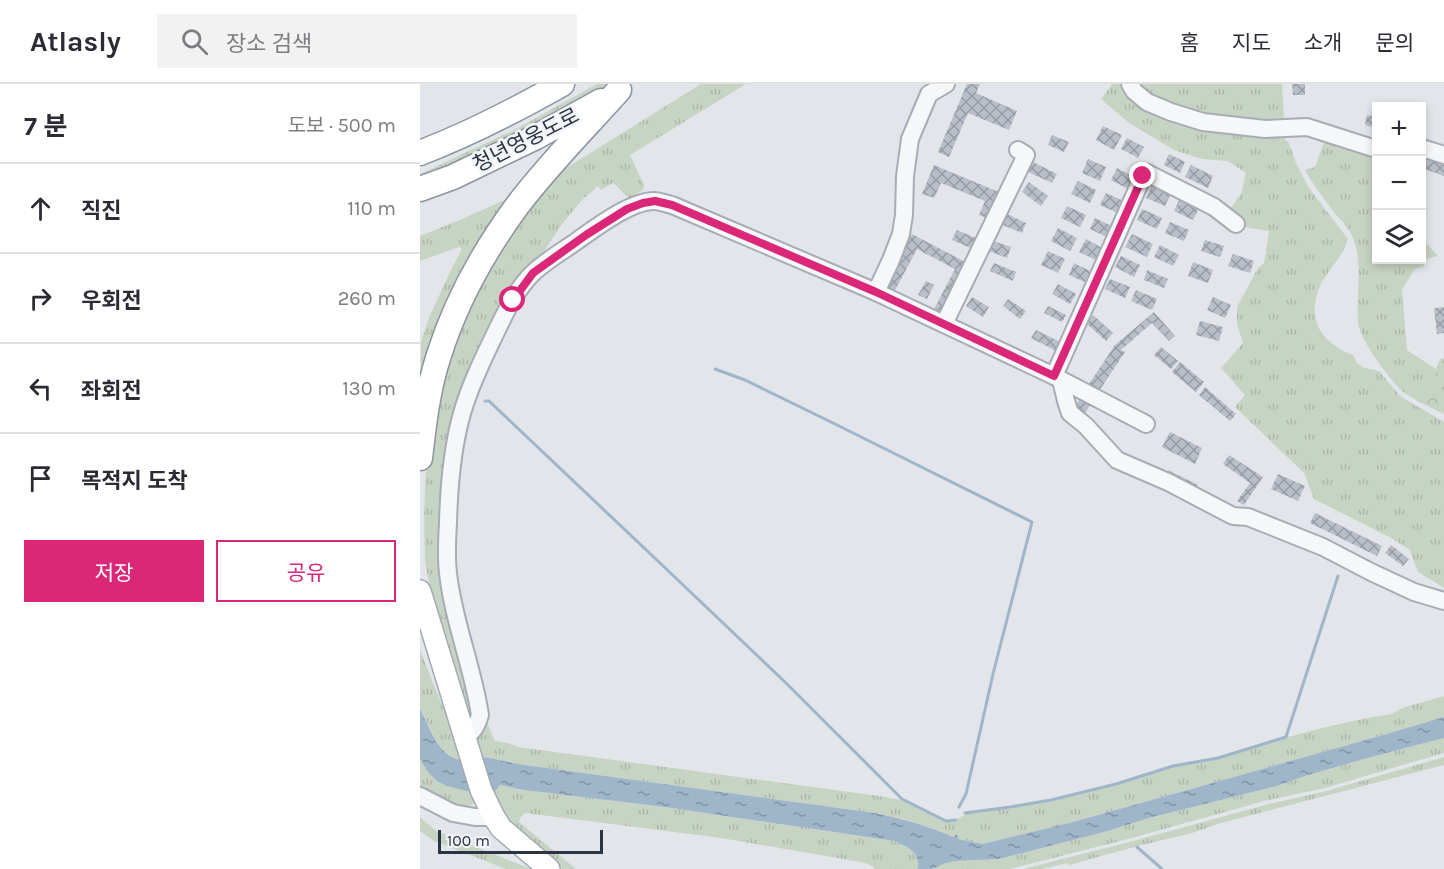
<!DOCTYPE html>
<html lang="ko">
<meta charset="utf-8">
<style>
:root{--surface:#fff;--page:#f2f2f3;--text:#2b2b33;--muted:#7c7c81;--line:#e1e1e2;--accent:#db2777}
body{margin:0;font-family:Karla,"Noto Sans KR",sans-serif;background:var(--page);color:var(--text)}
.controls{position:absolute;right:18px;top:18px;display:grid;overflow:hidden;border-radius:0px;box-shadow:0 3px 9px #0003}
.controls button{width:54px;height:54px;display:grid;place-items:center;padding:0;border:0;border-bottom:2px solid var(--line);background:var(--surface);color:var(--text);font:30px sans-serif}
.scale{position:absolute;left:18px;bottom:15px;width:165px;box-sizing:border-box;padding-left:6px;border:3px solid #2a3443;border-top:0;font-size:16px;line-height:21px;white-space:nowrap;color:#2a3443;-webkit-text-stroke:4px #f2f5f8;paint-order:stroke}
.stop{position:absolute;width:18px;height:18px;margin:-14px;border:4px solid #db2777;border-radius:50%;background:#fff}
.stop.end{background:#db2777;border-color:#fff;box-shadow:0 2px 6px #0008}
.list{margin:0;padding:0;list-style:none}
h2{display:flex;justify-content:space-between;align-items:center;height:78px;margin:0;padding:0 24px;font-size:26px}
h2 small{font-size:20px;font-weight:400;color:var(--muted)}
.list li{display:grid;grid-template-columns:39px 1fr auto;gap:18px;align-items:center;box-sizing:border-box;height:90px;padding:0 24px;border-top:2px solid var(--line)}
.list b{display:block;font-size:22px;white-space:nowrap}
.list em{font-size:20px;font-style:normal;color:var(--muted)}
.actions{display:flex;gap:12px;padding:18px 24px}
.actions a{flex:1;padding:14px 0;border:2px solid var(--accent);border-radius:0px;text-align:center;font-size:21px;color:var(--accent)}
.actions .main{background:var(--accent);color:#fff}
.icon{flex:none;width:33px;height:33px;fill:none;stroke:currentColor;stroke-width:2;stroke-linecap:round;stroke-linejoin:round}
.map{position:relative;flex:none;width:1024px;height:785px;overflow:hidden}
header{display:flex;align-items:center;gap:36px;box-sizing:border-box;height:84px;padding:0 30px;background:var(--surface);border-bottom:2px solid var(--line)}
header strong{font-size:28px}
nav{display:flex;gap:33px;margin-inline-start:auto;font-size:21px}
.search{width:420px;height:54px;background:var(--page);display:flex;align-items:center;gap:15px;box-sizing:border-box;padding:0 21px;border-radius:0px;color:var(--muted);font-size:22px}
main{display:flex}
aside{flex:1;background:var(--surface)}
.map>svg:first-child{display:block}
.grass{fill:url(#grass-tufts)}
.forest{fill:url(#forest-crowns)}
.water{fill:url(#water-ripples)}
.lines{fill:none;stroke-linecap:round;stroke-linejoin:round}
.stream{stroke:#9eb5ca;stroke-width:3}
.building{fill:url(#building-cross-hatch)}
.minor-casing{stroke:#a7adb5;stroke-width:20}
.major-casing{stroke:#a2abb6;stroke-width:24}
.highway-casing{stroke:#8a94a1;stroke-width:27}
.minor{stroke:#f5f7f9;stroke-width:16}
.major{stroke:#fff;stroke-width:21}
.highway{stroke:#fff;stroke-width:24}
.route{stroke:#db2777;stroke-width:8}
.labels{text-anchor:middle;stroke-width:5;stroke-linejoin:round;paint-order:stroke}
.street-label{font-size:21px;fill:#2a3443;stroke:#f2f5f8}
</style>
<header>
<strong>Atlasly</strong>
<div class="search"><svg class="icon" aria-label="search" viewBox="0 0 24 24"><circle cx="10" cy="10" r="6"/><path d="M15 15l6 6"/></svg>장소 검색</div>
<nav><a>홈</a><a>지도</a><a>소개</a><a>문의</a></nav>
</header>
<main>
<aside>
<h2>7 분<small>도보 · 500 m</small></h2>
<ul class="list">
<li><svg class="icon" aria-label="ahead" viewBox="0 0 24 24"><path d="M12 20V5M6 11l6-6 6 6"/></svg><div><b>직진</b></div><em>110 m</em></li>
<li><svg class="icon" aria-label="right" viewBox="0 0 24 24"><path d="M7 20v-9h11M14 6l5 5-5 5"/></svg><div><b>우회전</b></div><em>260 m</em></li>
<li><svg class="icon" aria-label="left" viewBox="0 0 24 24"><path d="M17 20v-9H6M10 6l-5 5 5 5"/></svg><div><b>좌회전</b></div><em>130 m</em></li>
<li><svg class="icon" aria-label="arrive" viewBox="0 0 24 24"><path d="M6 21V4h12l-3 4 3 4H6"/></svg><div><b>목적지 도착</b></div></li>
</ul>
<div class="actions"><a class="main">저장</a><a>공유</a></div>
</aside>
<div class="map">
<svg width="1024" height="785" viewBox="0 0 1024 785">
<defs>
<pattern id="grass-tufts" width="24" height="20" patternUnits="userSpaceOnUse" patternTransform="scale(1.5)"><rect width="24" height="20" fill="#c8d4c3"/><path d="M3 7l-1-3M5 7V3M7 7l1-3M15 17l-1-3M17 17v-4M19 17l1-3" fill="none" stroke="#acb7a9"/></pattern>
<pattern id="forest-crowns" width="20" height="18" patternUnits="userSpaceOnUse" patternTransform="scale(1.5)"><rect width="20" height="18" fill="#c8d4c3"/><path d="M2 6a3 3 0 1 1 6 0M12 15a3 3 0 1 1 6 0" fill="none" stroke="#acb7a9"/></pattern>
<pattern id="water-ripples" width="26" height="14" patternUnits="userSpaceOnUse" patternTransform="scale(1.5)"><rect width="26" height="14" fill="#9eb5ca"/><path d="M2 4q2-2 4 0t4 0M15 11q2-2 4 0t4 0" fill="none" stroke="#8194a6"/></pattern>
<pattern id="building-cross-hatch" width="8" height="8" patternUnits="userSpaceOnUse" patternTransform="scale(1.5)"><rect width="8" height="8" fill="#b9bfc8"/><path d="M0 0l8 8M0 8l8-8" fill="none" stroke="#979ca4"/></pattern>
</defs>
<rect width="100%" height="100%" fill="#e2e6eb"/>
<g class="grass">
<polygon points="177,0 191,0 143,28 0,98 0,90 94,46"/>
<polygon points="281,0 326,0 210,71 224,101 223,106 209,114 193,99 181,106 178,102 162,116 142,140 62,263 22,415 54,633 47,636 10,505 5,476 4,427 7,363 20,303 49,219 92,147 143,86"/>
<path d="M692,0H704L719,18L861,51L869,59L876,79L889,104L928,155C926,161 924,167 920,172C914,181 907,189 902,198C885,233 899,258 933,271L937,279L945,284L959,287L980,312L1024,338V504L998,488L990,466L971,454L894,415L884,389L815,323L825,311L801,284L823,259L817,240V223L838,184L844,179L849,147L823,143L808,128L821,110L826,89L808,77L782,75L754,66L709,39L681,15Z"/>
<polygon points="715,0 862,0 864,35 826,40 803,37 730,14"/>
<path d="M908,53L956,68V176H1002V153L1005,158L1018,172L1003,176L1004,182L995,185L982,205L987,266L1016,285V294L1005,298L997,317C992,313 986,311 981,306C969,294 938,254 938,237C936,211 943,179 933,154C930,146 923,138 917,132C906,117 894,103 885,86L895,83L903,61Z"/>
<polygon points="102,108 0,329 1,258 10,231 32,184 42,165 39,163 0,177 0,152 42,135"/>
<polygon points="0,566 44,676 33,674 24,667 14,653 0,624"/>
<polygon points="1024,612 1024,633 963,651 653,738 562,760 538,755 512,744 483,735 455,729 98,680 60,672 52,653 63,638 68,641 75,657 88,659 98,663 459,712 482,716 526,738 534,737 546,730 632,717 696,700 753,682 798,675 856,656 910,642 947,634 971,630 982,624"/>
<polygon points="1024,654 1024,669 905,704 844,717 712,754 590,785 513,785 523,780 535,777 579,775 688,747 729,734 857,702 885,692 951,673"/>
<polygon points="1024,673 1024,681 801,739 772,749 718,762 649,781 648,779 622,785 603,785 713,757 845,721 906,707"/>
<path d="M0,675L8,688L43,705L54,709L55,719C42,729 15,714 0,709Z"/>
<path d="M80,701L104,706L245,723L475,757C486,762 495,766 500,777L497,785H455L452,782L446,779L301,754L105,729L100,734L99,738L156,785H143L96,747L83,734L73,710Z"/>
<polygon points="0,733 16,747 111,785 86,785 14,757 0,747"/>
</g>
<polygon class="forest" points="1024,274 1024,330 997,317 1005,298 1016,294 1016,285 1020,275"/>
<g class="water">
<path d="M0,624C7,639 18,668 34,674C37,676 40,675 44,676L54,709L27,702L17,697L8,688L0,675Z"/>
<path d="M1024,633V654L951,673L885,692L857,702L729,734L688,747L579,775L535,777L523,780L513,785H497C503,769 487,763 475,757L245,723L104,706L80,701L73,710L60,672L98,680L455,729C482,735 507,741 533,753L537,750L538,755L562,760L653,738L963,651Z"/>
</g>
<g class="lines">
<g class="stream">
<polyline points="295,285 325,296 413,339 612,438 573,590 546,710 539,723"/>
<polyline points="65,317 69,317 240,479 365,598 482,715 526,737 536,736"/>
<polyline points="545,729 590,723 631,716 696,700 753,682 798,674 866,653 918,492"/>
<polyline points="717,763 742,785"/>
</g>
</g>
<g class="building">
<polygon points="547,0 560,0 556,9 597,27 589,46 548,29 529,73 518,68"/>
<polygon points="872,0 885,0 885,11 873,11"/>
<polygon points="947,31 956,33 956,44 945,41"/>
<polygon points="683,42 702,51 694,66 676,56"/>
<polygon points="632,51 649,58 644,68 628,61"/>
<polygon points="707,54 724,63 718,74 701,65"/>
<polygon points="749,70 765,78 760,89 744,81"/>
<polygon points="1005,74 1024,81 1024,92 1002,84"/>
<polygon points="668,75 686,83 680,97 662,89"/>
<polygon points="609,76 637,90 632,99 604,86"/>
<polygon points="514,81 581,109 570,135 559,131 565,117 521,99 514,114 502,110"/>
<polygon points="771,81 793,92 788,104 765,93"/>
<polygon points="697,84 716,94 710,106 691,96"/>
<polygon points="658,97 676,106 670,119 651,110"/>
<polygon points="609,98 628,112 621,122 602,108"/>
<polygon points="732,101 751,109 745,122 726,114"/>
<polygon points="686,109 708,119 702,131 680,121"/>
<polygon points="760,114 779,124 773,136 754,127"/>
<polygon points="647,122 666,131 660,143 641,134"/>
<polygon points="722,125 742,134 737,145 717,136"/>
<polygon points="585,129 606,139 602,149 580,140"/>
<polygon points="675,134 694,143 689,154 670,145"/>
<polygon points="750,138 769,146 764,157 745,149"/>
<polygon points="638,144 657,154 650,167 631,157"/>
<polygon points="537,146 558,155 553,165 532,156"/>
<polygon points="492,150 549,180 519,235 511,231 535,185 497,165 472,212 462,207"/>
<polygon points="712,150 733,160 727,173 705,163"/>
<polygon points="666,155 684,165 678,177 659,168"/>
<polygon points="785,156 804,162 800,173 781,167"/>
<polygon points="573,157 591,163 587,174 569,167"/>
<polygon points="740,161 759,171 753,182 734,173"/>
<polygon points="628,167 645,175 638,189 621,181"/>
<polygon points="813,170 834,177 830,189 808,182"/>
<polygon points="701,172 720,181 714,193 695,183"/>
<polygon points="773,178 793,186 788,199 768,192"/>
<polygon points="574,179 596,188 593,197 570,187"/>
<polygon points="654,179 674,189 669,200 649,191"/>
<polygon points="727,186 748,195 744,204 724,196"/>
<polygon points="690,195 710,203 705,214 685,205"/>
<polygon points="506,197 514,201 507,215 498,211"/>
<polygon points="638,200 656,210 650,220 632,210"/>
<polygon points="716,206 737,215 732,226 711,217"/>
<polygon points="552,213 569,223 563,233 546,222"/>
<polygon points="793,213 811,221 805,234 787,226"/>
<polygon points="588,215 606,227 600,235 583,222"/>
<polygon points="628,222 646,231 642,238 624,229"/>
<polygon points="1024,223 1024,249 1017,250 1014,224"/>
<polygon points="734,228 755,252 749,257 732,239 701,266 705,268 677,310 667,303 695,261"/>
<polygon points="673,231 693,249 686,257 666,239"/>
<polygon points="780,237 803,243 799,257 776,251"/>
<polygon points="616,246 644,260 640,269 611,254"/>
<polygon points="741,263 758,277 751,285 734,271"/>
<polygon points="760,278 784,298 776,308 752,288"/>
<polygon points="785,303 816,330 810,337 779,311"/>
<polygon points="662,311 672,317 662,335 652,329"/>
<polygon points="750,348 782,364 775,380 742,363"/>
<polygon points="809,371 843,393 824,421 817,417 830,399 803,380"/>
<polygon points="748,386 778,401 775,408 745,394"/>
<polygon points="858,390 885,402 878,417 851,405"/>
<polygon points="895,429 962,462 957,472 890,439"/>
<polygon points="971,461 989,475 983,482 965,469"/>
</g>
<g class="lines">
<g class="minor-casing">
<g id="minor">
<polyline points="710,0 714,7 727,18 751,28 783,38 845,45 887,43 956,65"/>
<polyline points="1002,64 1024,71"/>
<polyline points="456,208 471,176 481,150 484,131 485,92 490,55 509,10 526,0"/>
<polyline points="524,240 606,71 598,66"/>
<polyline points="634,292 723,92 727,89 794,123 816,140"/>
<polyline points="641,296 646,317 650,329 666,342 697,376 748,398 813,432 828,433 903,463 951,488 994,508 1024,517"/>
<path d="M45,654C54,647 57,641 60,631C53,584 33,536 28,489C26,472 27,455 28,439C29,401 32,362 43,326C51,299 63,275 75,250C85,229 96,205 114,188C126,177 141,168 154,159C174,145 210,117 234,117C240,117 246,120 252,121L456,208L634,292L726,340"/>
<polyline points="0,712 33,729 55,733 74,733"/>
</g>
</g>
<g class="major-casing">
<polyline id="major" points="0,507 61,706 74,733 81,744 129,785"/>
</g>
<g class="highway-casing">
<g id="highway">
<path d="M0,69C49,50 96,26 142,0"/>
<polyline points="0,105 33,93 116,53 181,17"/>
<path d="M0,374C4,339 8,304 19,271C36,217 64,167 97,122C128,81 165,44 199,6"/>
</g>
</g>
<use href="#minor" class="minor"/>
<use href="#major" class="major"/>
<use href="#highway" class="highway"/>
</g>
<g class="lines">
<polyline class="route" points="93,216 113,189 166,151 207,125 223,119 235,117 252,121 456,208 634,292 723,92"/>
</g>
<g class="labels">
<g class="street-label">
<text transform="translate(106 56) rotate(-27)" y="7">청년영웅도로</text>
</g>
</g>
</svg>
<div class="controls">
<button>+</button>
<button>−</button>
<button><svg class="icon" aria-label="layers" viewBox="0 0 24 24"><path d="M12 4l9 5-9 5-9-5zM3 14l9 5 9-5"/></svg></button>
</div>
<div class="scale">100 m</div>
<div class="stop" style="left:93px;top:216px"></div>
<div class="stop end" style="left:723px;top:92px"></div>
</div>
</main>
